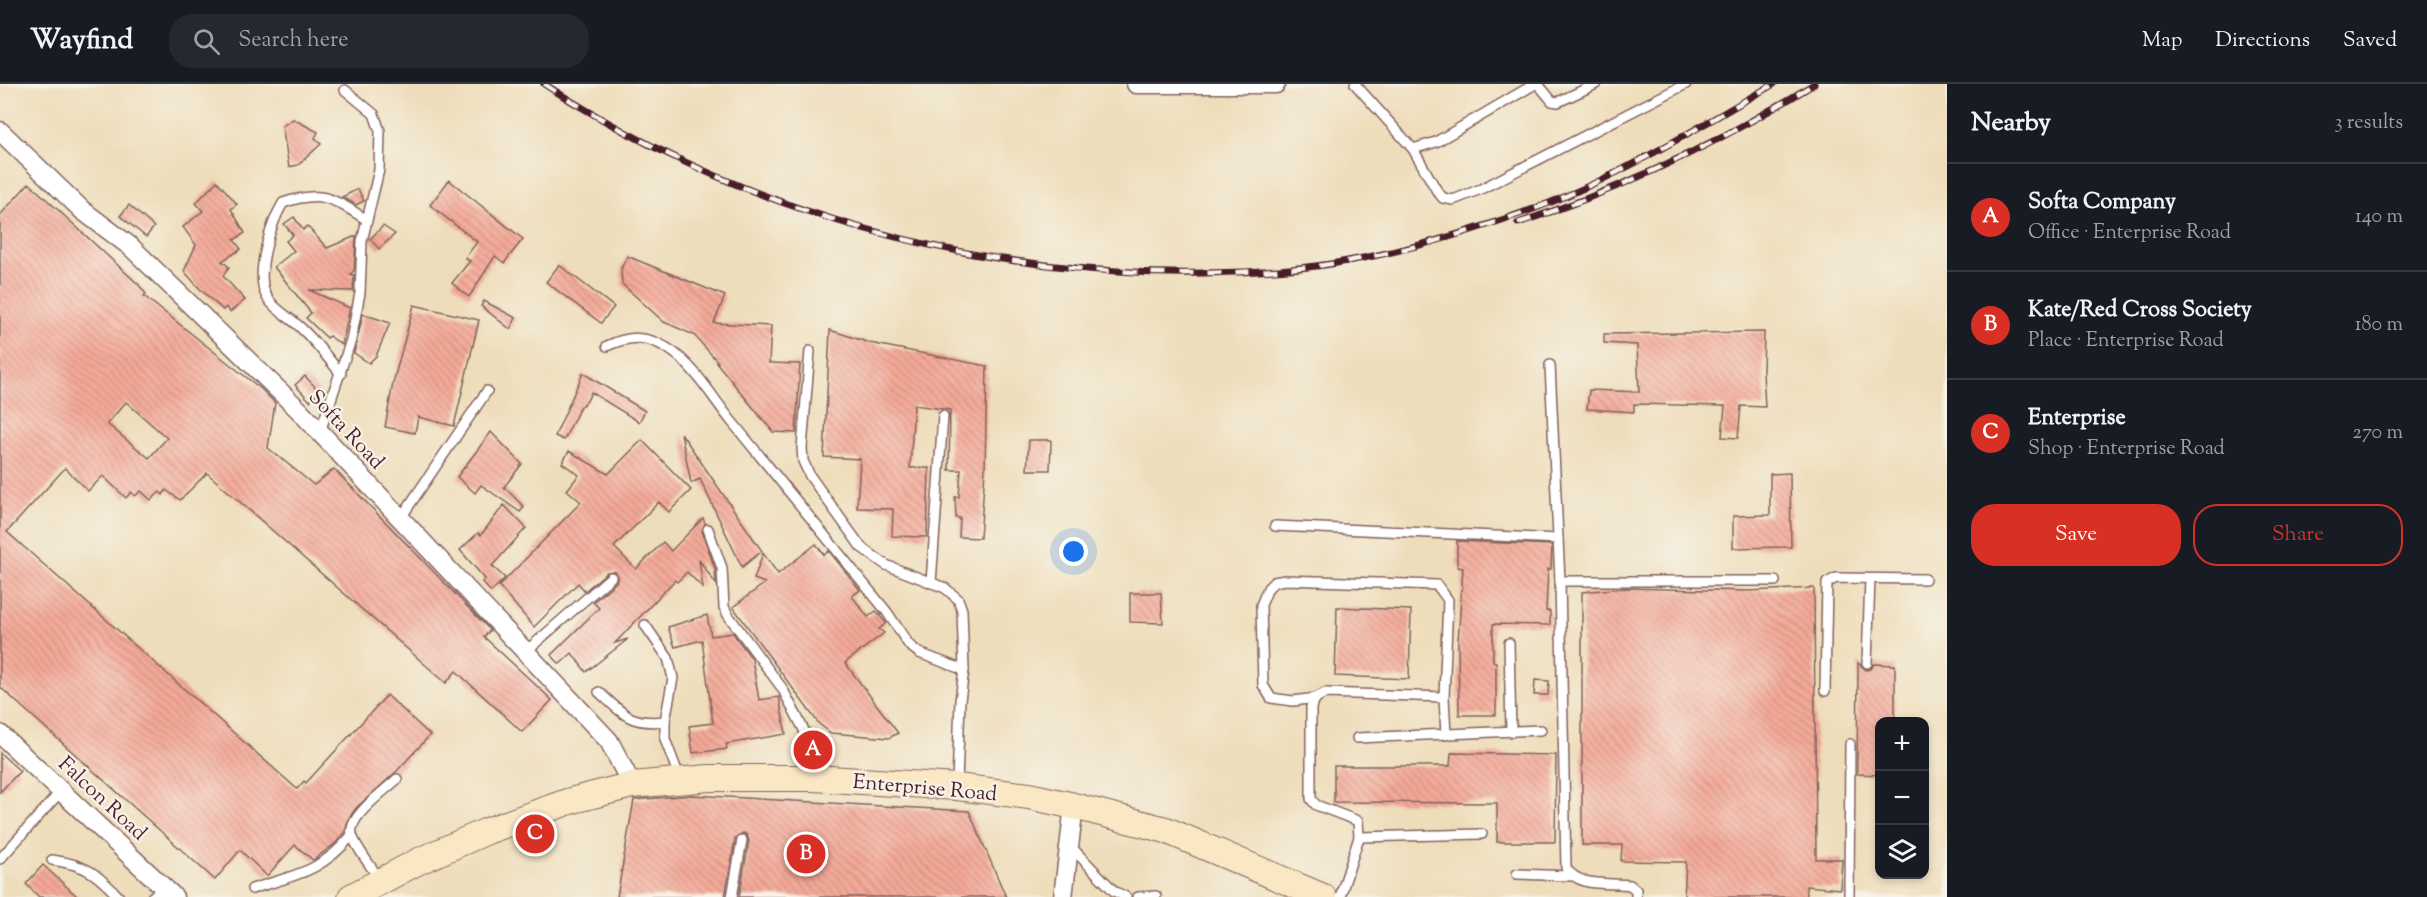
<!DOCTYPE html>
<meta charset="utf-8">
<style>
:root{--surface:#171b24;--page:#242831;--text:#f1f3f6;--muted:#9ea1a6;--line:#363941;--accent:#d93025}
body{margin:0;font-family:"Sorts Mill Goudy",serif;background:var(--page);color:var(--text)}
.controls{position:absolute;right:18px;bottom:18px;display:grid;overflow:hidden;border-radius:12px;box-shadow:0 3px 9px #0003}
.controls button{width:54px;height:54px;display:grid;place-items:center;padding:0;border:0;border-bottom:2px solid var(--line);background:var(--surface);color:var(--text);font:30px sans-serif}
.you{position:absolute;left:1074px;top:468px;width:21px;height:21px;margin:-15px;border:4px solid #fff;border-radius:50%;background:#1a73e8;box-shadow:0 0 0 9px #1a73e833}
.badge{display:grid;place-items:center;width:39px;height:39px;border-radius:50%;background:var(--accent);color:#fff;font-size:20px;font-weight:700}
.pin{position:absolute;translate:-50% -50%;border:3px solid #fff;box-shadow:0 2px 6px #0006}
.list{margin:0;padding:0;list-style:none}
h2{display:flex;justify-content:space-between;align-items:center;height:78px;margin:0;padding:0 24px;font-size:26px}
h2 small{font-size:20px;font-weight:400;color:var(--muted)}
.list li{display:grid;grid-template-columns:39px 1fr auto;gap:18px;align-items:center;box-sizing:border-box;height:108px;padding:0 24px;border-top:2px solid var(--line)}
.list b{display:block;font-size:22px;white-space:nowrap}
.list p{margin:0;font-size:20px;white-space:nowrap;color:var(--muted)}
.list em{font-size:20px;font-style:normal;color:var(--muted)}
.actions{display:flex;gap:12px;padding:18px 24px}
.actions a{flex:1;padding:14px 0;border:2px solid var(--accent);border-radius:24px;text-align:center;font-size:21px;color:var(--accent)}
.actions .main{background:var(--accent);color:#fff}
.icon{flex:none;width:33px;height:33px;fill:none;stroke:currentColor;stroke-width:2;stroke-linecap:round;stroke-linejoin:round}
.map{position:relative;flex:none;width:1947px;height:813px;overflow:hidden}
header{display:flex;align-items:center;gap:36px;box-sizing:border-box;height:84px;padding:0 30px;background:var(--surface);border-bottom:2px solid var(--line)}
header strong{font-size:28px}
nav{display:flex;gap:33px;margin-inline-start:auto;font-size:21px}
.search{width:420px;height:54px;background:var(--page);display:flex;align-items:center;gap:15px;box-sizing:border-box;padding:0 21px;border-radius:24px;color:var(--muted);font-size:22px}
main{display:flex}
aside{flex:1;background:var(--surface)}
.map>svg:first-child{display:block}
.building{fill:url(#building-back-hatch);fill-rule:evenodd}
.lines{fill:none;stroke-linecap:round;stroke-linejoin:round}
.service-casing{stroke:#83625d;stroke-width:12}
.minor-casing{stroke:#83625d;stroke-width:21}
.secondary-casing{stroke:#83625d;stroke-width:28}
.service{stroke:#fff;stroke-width:9}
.minor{stroke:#fff;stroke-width:18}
.secondary{stroke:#fae7c3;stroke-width:26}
.rail-casing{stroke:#4a1f2b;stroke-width:7}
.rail{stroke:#f7f3e8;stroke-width:4.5;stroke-dasharray:14;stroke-linecap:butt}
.labels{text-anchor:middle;stroke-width:4.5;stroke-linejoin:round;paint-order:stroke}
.street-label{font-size:21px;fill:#4a1f2b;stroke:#f7f3e8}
</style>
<header>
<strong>Wayfind</strong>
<div class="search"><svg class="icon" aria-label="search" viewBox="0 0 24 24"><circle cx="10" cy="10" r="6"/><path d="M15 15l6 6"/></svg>Search here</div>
<nav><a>Map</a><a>Directions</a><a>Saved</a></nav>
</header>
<main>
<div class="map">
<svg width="1947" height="813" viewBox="0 0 1947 813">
<defs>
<pattern id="building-back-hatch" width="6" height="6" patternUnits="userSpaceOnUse" patternTransform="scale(1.5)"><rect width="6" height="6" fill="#f5aa99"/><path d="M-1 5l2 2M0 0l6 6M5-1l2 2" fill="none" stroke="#c88a7d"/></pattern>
</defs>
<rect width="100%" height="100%" fill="#f7f3e8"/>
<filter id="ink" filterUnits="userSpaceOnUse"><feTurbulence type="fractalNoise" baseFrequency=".0167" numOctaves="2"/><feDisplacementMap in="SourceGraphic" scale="12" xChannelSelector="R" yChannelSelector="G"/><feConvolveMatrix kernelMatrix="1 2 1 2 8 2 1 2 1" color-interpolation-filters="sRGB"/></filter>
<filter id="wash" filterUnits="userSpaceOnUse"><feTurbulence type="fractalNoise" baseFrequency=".008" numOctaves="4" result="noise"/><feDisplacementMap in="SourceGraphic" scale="24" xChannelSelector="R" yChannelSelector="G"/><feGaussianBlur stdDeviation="1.35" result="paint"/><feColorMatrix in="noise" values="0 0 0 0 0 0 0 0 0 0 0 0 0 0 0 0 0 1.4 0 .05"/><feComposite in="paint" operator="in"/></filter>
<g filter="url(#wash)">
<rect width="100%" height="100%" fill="#eeddba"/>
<g id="blocks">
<g class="building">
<polygon points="293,35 318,48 315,54 321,60 298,81 289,83 282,42"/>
<polygon points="449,96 523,155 504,179 495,172 469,213 452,199 470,177 465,174 477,158 430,121"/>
<polygon points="217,97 237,120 231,125 245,149 234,156 241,165 222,177 229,183 223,192 245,216 230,228 226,223 223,226 200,205 184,187 196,161 183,143 203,127 196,119"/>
<path d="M29,99L139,201L146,210L144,212L261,305L275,319L268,364L314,401L334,385L490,546L484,553L552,616L522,648L456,587L446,599L207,389L180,416L166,406L163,411L160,408L151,416L141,407L135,412L131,408L126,414L103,392L88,407L65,384L7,448L297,705L304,697L306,699L387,611L430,651L396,688L356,724L349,734L345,748L336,759L313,776L295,761L267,792L240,766L215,796L0,603V131ZM126,318L167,354L149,374L107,340Z"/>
<polygon points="358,105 364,117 356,121 342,113"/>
<polygon points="129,121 154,143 146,153 120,132"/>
<polygon points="294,133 303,146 307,142 327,164 356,152 354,186 350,191 354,191 353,207 309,206 350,224 342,261 329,252 327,254 306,234 311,229 274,183 294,167 286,157 293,151 284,140"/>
<polygon points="383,142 395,150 379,165 370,155"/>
<polygon points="627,172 725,212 714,239 771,242 769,279 800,280 796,349 773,348 716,278 718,278 694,251 664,238 622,200 621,185"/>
<polygon points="559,181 614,223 601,239 546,198"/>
<polygon points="484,217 516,234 510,245 481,222"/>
<polygon points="414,221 479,236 454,342 418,333 415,349 385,343 393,299"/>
<polygon points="363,230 390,239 376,272 369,279 354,269"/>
<polygon points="830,246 870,259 987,282 985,386 980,454 959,453 960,434 956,434 955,413 959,413 961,386 949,386 950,326 914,321 910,384 929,384 927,453 892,452 893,425 857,424 860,375 824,373"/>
<polygon points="1764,248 1763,288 1765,323 1741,322 1738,354 1722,353 1725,322 1634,320 1634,328 1587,325 1589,306 1639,308 1637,261 1604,259 1604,250"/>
<polygon points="583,289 645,327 639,338 591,308 587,317 580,323 564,356 555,352"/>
<polygon points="305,292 319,307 310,317 295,301"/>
<polygon points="491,348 522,380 504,403 524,423 520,428 481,401 475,409 457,393"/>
<polygon points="681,349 762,467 742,483 700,395 691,399"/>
<polygon points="642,356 691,406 669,428 659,418 614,463 636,485 663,458 671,467 703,434 705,439 702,447 715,485 716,500 699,476 703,504 687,488 677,498 675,496 615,559 628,555 586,588 572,569 560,580 551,571 599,524 593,518 616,498 618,492 616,488 607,488 585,507 578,499 534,543 499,502 581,418 567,406 579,391 562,379 569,367 608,390"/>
<polygon points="1029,356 1051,356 1050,386 1027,386"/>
<polygon points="1790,389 1791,463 1733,464 1733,432 1770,431 1770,390"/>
<polygon points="504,421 526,444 492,482 505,494 491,508 482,498 485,495 460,466 478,449 481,451"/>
<polygon points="1457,457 1552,461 1551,485 1548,485 1546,527 1550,527 1550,541 1493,540 1493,578 1496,578 1496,631 1459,631 1458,558 1463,484 1457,483"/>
<polygon points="816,460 824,471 829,467 860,506 852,512 868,533 876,527 886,539 879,545 884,549 845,579 898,649 889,654 831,649 819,640 733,523 765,499 754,495 763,469 778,490"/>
<polygon points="1624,504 1749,507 1814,504 1816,775 1842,775 1840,805 1806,802 1807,813 1684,813 1686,778 1621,777 1622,761 1582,761 1582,508"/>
<polygon points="1130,509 1161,509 1163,539 1130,538"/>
<polygon points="1337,523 1411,526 1409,595 1335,592"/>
<polygon points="707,531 711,552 733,549 752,575 759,616 779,613 786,650 726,660 727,665 693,669 689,642 713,639 702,556 675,563 668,543"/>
<polygon points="1858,579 1866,586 1871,585 1874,580 1895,581 1895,638 1880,638 1880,691 1857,690"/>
<polygon points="1535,596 1549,597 1548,611 1534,611"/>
<polygon points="0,669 20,687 0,708"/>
<polygon points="1451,669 1556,671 1555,758 1497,758 1497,719 1334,718 1334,682 1450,682"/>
<polygon points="692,711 969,727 1006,813 739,813 749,757 747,751 743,749 735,755 725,813 617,813 634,716"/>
<polygon points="43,781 78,813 39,813 26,800"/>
</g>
</g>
</g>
<g filter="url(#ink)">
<use href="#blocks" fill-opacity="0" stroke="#83625d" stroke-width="1.5"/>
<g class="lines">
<g class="service-casing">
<g id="service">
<polyline points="1355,0 1413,65 1437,107 1443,114 1453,116 1481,105 1686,0"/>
<polyline points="1538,0 1552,17 1558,18 1596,0"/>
<polyline points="1413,65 1436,58 1535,0"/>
<path d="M607,262C629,252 646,251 667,264C694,280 713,315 733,339C784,402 836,465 887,528L909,561L919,569L964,586"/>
<polyline points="810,267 802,364 803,377 810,392 861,463 886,481 945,504 958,515 962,526 964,586 960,617 957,700"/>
<path d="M1550,281L1560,497L1566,784C1579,804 1608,798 1630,801L1636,806V813"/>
<path d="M341,290C328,274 316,258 301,244C290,233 271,224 265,209C256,186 271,139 283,119C323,105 333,115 367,136"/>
<polyline points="320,348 351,256 360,209 362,157 379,86 380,47 374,30 345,6"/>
<polyline points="400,435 487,307"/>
<polyline points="1275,442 1558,455"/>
<polyline points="708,445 722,484 724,523 728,531 782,604 804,646 813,692"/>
<polyline points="1560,497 1775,497"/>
<polyline points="931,499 943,332"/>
<polyline points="645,541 668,574 673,594 665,637 665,655 680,695"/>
<polyline points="1509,559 1511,648"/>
<polyline points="524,569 611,493"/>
<polyline points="1867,579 1870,495"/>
<polyline points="1825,607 1827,499 1836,494 1925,495"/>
<path d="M599,608C623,630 630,641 665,637"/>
<polyline points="1316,614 1293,617 1271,614 1263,601 1261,521 1268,504 1274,498 1285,496 1437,501 1448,516 1444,613 1446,651"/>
<polyline points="1357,654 1541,646"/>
<polyline points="1359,753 1482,750"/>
<polyline points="1069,761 1114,807 1126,813"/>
<polyline points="0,775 62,706"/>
<path d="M52,776C86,781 95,788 119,813"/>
<polyline points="1517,790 1571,792"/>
<path d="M379,795C372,783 356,764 352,751C347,733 385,707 397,695"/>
<path d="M252,805C295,791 322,788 352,751"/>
<polyline points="152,813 165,804"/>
<polyline points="732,813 742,756"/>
<polyline points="1138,813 1156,812"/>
<polyline points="1340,813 1359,753 1358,737 1316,721 1311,715 1311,623 1316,614 1325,609 1444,613"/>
<polyline points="1849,813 1850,660"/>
</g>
</g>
<g class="minor-casing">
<g id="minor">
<polyline points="1136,0 1276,0"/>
<polyline points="0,47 82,126 131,163 299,326 609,657 632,701"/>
<polyline points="0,650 174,813"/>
<polyline points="1063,813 1074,722"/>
</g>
</g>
<g class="secondary-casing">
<polyline id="secondary" points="351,813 419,777 487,747 570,717 632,701 709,694 813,694 957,703 1029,712 1074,722 1166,746 1323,813"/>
</g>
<use href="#service" class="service"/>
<use href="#minor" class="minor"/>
<use href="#secondary" class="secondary"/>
<g class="rail-casing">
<g id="rail">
<path d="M544,0C739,126 970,193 1203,189C1253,188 1304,186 1353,176C1415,165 1476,146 1536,124C1618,94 1698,43 1774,0"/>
<path d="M1518,139C1623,105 1721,58 1814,0"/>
</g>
</g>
<use href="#rail" class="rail"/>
</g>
</g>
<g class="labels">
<g class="street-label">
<text transform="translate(347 345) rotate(47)" y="7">Softa Road</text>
<text transform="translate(925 703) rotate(5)" y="7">Enterprise Road</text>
<text transform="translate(103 714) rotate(43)" y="7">Falcon Road</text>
</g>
</g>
</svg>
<div class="controls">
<button>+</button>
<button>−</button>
<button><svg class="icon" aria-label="layers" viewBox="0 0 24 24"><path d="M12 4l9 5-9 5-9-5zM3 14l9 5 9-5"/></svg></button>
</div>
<div class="you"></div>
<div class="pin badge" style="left:813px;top:666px">A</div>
<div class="pin badge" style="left:806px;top:770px">B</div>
<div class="pin badge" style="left:535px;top:750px">C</div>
</div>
<aside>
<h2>Nearby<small>3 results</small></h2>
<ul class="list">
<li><span class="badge">A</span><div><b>Softa Company</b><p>Office · Enterprise Road</p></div><em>140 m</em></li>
<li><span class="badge">B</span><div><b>Kate/Red Cross Society</b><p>Place · Enterprise Road</p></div><em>180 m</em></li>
<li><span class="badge">C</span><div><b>Enterprise</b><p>Shop · Enterprise Road</p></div><em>270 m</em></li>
</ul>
<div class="actions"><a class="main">Save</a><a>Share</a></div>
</aside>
</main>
